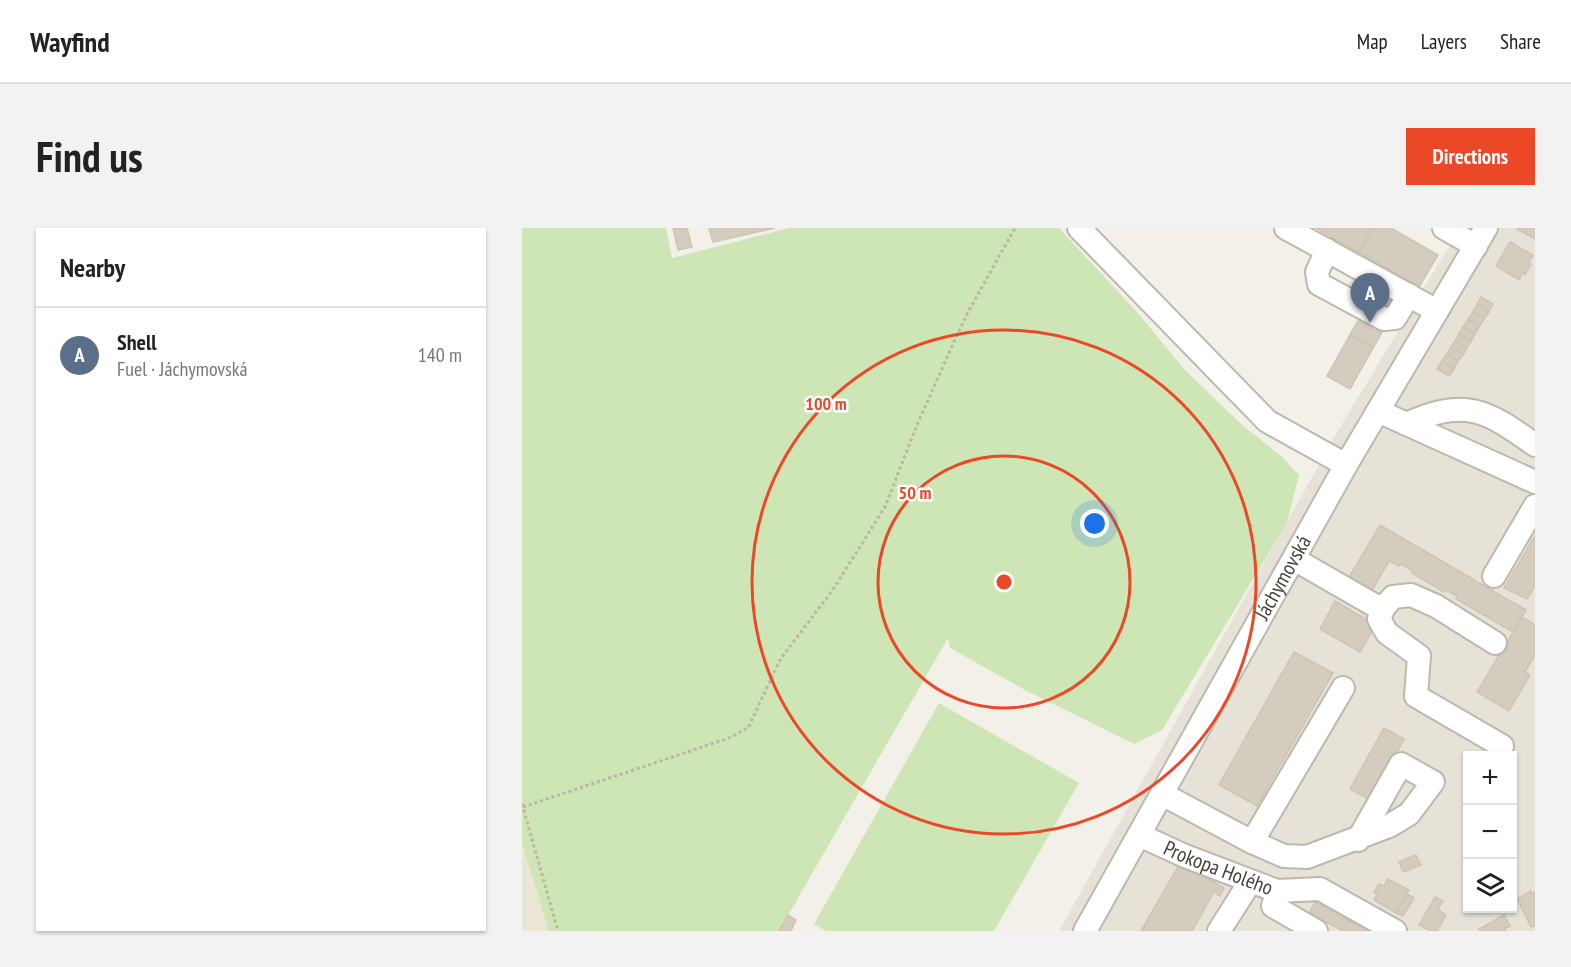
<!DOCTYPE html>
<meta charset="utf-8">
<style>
:root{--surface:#fff;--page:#f2f2f2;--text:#222;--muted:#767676;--line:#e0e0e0;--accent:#eb4828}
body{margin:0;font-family:"PT Sans Narrow",sans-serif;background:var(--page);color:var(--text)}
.controls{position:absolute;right:18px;bottom:18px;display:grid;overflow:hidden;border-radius:0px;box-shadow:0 2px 4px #0004}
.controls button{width:54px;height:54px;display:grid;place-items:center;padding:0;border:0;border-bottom:2px solid var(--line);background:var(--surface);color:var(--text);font:30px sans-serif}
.you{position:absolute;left:573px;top:296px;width:21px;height:21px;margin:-15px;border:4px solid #fff;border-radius:50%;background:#1a73e8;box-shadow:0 0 0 9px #1a73e833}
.badge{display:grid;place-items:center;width:39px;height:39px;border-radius:50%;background:var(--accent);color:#fff;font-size:20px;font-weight:700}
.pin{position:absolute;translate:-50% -50px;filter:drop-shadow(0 2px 3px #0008)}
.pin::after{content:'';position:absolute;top:32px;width:21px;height:18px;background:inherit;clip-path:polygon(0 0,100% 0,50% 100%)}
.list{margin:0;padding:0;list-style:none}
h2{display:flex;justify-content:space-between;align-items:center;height:78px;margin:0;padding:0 24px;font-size:26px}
h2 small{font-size:20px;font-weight:400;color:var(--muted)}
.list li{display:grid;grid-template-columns:39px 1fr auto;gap:18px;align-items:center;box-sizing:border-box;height:96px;padding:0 24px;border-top:2px solid var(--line)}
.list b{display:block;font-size:22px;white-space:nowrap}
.list p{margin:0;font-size:20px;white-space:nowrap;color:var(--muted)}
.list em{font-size:20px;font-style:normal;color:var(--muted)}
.icon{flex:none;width:33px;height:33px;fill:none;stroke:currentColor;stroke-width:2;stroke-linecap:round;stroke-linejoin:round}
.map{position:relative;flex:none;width:1013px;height:703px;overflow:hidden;border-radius:0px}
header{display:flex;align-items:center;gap:36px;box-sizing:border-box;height:84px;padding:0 30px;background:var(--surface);border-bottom:2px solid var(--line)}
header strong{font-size:28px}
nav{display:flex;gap:33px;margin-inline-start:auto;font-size:21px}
.intro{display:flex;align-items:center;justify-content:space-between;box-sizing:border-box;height:144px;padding:0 36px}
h1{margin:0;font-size:42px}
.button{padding:15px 27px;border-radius:0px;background:var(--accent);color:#fff;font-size:21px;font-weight:700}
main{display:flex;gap:36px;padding:0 36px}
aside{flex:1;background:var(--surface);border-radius:0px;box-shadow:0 2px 4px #0004}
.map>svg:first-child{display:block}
.residential{fill:#e7e2d8;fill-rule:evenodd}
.education{fill:#ebe5d4}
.green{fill:#cee5b5}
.building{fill:#d4ccbf;stroke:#cfc4b3;stroke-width:1.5}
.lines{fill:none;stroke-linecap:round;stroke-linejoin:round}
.minor-casing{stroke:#beb8ac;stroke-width:26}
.path{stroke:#bfb49e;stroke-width:3;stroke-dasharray:3 3;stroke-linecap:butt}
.minor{stroke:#fff;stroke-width:22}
.ring{fill:none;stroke:#eb4828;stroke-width:3}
.labels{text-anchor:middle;stroke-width:5;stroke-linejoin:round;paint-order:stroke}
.street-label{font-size:21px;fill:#474138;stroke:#fff}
.centre{fill:#eb4828;stroke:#fff;stroke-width:3}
.ring-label{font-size:18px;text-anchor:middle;font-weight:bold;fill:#eb4828;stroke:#fff;stroke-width:5;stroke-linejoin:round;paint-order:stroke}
</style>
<header>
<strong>Wayfind</strong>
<nav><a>Map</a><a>Layers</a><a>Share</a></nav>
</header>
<div class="intro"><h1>Find us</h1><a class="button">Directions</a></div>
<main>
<aside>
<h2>Nearby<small></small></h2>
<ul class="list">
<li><span class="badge" style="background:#5c6f8a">A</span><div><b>Shell</b><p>Fuel · Jáchymovská</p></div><em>140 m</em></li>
</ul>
</aside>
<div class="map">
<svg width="1013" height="703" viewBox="0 0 1013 703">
<rect width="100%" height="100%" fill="#f3f0e9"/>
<path class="residential" d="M938,0H1013V703H537L814,206ZM945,528H990V680H945Z"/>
<polygon class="education" points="0,615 27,703 0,703"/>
<g class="green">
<polygon points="0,0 144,0 150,30 267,0 537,0 615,84 663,142 720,197 759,228 777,247 765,295 640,502 612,516 503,462 428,420 426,410 257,703 27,703 0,615"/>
<polygon points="417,475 557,555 472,703 304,703 292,696"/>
</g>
<g class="building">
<polygon points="151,0 165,0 170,19 156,22"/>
<polygon points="187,0 253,0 191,14"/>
<polygon points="794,0 851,0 837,25"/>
<polygon points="851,0 869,0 916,27 897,59 837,24"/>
<polygon points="996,0 1013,0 1013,11 995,1"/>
<polygon points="988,14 1011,27 1006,35 1009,36 1003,47 1000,45 997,52 974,38"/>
<polygon points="855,60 878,73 851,120 828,107"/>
<polygon points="959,69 971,76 967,84 955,76"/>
<polygon points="955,76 967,84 962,91 951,84"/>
<polygon points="951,84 962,91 957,99 946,92"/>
<polygon points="946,92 957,99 953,106 941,99"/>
<polygon points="941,99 953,106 949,113 937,106"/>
<polygon points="937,106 949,113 945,120 933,113"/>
<polygon points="828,107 851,120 828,161 805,148"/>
<polygon points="933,113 945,120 941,127 929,119"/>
<polygon points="929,119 941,127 936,133 925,126"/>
<polygon points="925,126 936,133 932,141 920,133"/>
<polygon points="920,133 932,141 927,148 915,141"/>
<polygon points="858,297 1004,382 991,404 934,371 935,368 924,362 922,364 890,345 891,343 879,336 877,338 867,333 849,364 826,351"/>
<polygon points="1013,308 1013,358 1005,371 982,360"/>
<polygon points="813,373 854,397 838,424 798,401"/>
<polygon points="1000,389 1013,397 1013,427 1003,444 1008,447 987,483 955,464"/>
<polygon points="772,424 811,445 735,578 697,557"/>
<polygon points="862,500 882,511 848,572 828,561"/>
<polygon points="894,627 899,637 881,644 877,634"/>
<polygon points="658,635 702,660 698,668 692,664 670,703 619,703"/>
<polygon points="866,651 887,662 874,685 852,672 855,666 852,664 857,656 862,658"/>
<polygon points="1009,663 1010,666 1013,664 1013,698 1009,699 995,671"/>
<polygon points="885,666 892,670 881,688 874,685"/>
<polygon points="913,669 921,673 916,682 924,687 915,703 908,703 897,697"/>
<polygon points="793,674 846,703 821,703 787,685"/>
<polygon points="266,687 274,692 269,703 257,703"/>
<polygon points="982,687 988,698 983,700 984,703 958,703 957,701"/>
</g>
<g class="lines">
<g class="minor-casing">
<g id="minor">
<polyline points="557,0 745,193 824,237"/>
<polyline points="764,0 915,83"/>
<polyline points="922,0 954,18"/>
<polyline points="805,22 795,44 797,56 862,91 873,90 887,67"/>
<polyline points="856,183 1013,254"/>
<path d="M884,196C943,170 963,181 1013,217"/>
<polyline points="772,331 852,377 862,379 871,369 889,367 914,378 973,415"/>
<polyline points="972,348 1013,278"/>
<polyline points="862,379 857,391 865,405 897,428 894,468 980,518"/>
<polyline points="640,566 730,614 821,460"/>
<path id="s1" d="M617,607L663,628L755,663L798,661L873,703"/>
<polyline points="730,614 762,628 785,629 867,598 887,586 911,554 879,536 836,612"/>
<polyline points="755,663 751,678 794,703"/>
<path id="s2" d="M563,703L824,237L964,0"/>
<polyline points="697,703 728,654"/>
</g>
</g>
<g class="path">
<polyline points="0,576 36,703"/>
<polyline points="1,579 207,510 226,500 259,430 310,363 363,279 395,197 431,116 445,86 493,0"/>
</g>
<use href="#minor" class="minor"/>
</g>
<g class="ring">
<circle cx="482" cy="354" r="126"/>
<circle cx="482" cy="354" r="252"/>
</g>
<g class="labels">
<g class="street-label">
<text dy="7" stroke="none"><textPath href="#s2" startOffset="405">Jáchymovská</textPath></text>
<text dy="7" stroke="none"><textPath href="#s1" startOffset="86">Prokopa Holého</textPath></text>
</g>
</g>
<circle cx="482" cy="354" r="9" class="centre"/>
<g class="ring-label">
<text x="304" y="182">100 m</text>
<text x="393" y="271">50 m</text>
</g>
</svg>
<div class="controls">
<button>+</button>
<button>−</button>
<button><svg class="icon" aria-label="layers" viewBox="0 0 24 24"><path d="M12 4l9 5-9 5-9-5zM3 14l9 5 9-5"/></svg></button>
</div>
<div class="you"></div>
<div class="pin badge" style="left:848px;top:95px;background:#5c6f8a">A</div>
</div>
</main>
